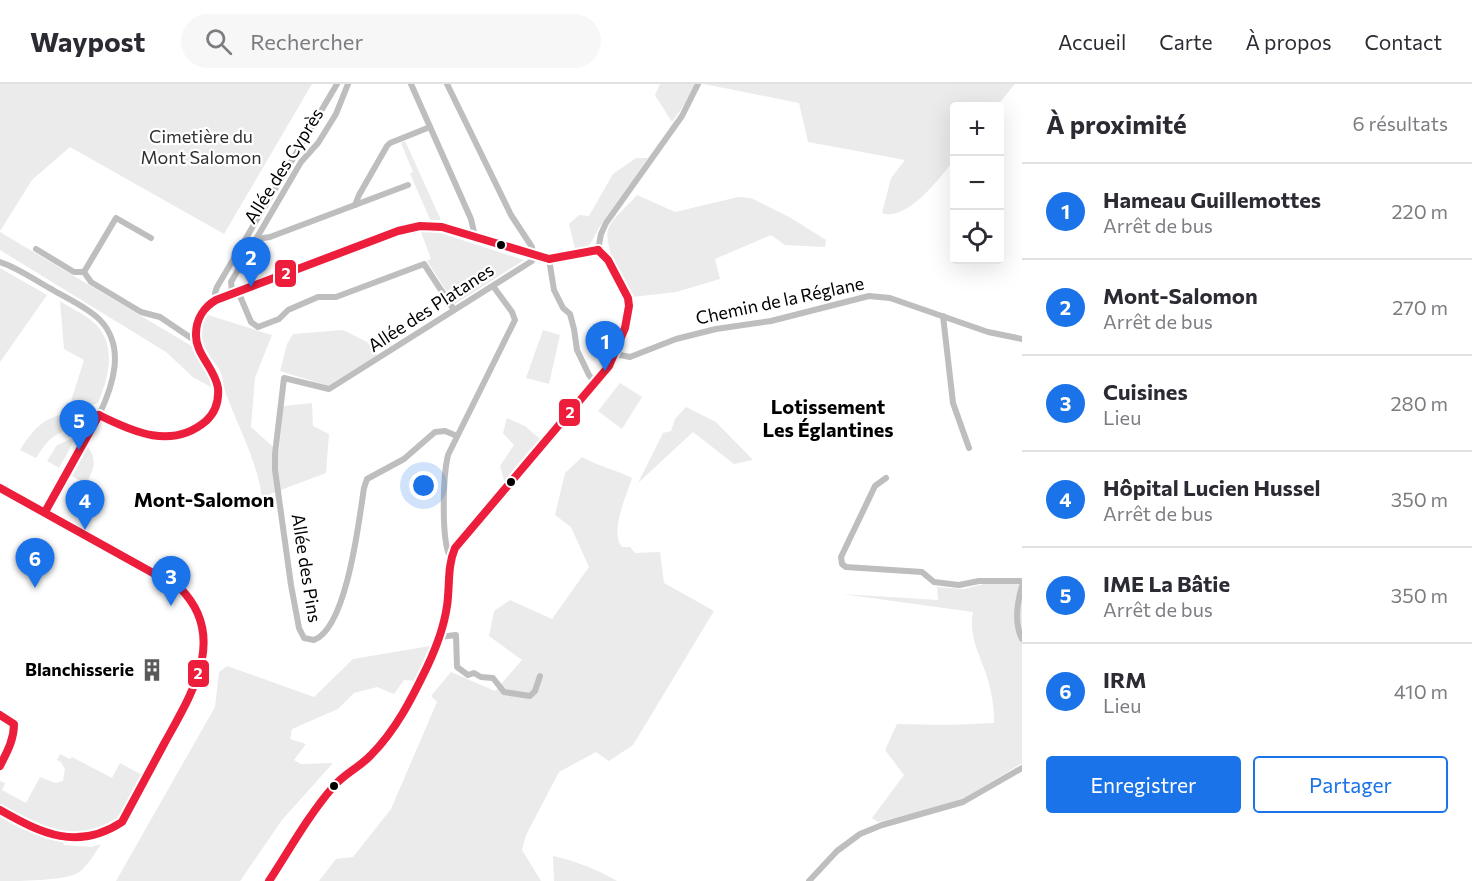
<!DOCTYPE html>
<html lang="fr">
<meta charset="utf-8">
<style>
:root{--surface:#fff;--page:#f7f7f7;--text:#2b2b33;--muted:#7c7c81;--line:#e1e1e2;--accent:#1a73e8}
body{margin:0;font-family:Commissioner,sans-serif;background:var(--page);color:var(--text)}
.controls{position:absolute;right:18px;top:18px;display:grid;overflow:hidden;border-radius:6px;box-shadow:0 6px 24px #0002}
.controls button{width:54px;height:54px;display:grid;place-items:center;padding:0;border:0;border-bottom:2px solid var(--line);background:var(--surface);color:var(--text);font:30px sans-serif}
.you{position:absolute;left:424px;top:402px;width:21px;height:21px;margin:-15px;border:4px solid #fff;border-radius:50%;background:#1a73e8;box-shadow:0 0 0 9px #1a73e833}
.badge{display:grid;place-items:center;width:39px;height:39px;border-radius:50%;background:var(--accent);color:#fff;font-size:20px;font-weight:700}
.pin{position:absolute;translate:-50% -50px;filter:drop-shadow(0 2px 3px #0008)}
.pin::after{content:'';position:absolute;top:32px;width:21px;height:18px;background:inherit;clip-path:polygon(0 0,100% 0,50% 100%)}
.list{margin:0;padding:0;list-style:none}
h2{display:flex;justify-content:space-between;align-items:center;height:78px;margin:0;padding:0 24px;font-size:26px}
h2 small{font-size:20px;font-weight:400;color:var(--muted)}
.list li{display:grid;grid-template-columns:39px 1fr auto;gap:18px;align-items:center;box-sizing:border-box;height:96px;padding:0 24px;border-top:2px solid var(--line)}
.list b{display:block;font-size:22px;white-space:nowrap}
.list p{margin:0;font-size:20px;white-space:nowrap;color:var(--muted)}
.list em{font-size:20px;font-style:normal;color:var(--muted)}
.actions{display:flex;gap:12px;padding:18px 24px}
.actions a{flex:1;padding:14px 0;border:2px solid var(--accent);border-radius:6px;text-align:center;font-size:21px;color:var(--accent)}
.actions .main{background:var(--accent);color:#fff}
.icon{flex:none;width:33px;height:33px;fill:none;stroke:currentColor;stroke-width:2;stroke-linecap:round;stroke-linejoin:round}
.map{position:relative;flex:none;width:1022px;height:797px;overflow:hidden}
header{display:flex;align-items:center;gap:36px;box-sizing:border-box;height:84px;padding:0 30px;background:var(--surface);border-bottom:2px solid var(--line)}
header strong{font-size:28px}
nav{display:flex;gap:33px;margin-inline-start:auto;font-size:21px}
.search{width:420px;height:54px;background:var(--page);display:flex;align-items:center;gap:15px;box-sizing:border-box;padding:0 21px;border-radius:33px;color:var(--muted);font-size:22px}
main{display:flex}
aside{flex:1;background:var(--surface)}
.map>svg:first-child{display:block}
.green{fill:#ebebeb}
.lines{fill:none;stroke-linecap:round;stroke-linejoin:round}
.minor{stroke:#bebebe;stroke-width:6}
.bus-1-casing{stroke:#fff;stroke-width:12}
.bus-1{stroke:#ed1e3c;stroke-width:8}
.bus-dot{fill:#000;stroke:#fff;stroke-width:2}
.labels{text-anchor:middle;stroke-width:4.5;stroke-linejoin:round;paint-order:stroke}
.park-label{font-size:18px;fill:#313131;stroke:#fff}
.street-label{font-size:18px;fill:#000;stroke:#fff}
.poi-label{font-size:18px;font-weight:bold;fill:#000;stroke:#fff;text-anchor:end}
.neighbourhood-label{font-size:20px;font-weight:bold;fill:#000;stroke:#fff}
.line-badge{stroke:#fff;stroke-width:2}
.badge-label{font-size:16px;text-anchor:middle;font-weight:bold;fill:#fff}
</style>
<header>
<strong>Waypost</strong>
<div class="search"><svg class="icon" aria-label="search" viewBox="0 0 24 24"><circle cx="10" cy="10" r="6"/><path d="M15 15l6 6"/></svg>Rechercher</div>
<nav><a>Accueil</a><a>Carte</a><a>À propos</a><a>Contact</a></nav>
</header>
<main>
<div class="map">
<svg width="1022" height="797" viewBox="0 0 1022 797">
<rect width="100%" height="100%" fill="#fff"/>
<g class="green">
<polygon points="0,0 312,0 224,150 70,63 32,96 0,147"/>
<polygon points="660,0 695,0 684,21 672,38 655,11"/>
<path d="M704,0H1015L997,22H954V76C940,94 907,138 882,129L891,94L905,76L808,58L799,19Z"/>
<path d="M405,57L441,136H430C424,120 416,105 410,89L413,88L401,59Z"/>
<polygon points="636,74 648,74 600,142 591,159 586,163 575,165 569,140 579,131 589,132 613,90"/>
<path d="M637,111L675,128L738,113L751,114L791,134L826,156L825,163L785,161L771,151L715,175L720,195L676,208L632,213C624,196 601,162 609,143C614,132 629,121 637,111Z"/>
<polygon points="0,148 195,264 209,289 211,303 194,294 166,268 0,166"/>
<polygon points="421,148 437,148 524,176 455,220 427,177 431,175"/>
<polygon points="0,184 47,211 0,278"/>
<path d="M60,217C70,224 83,229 92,237C118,258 109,293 98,319L92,321L71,317L84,276L64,265Z"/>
<path d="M208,231L272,251L255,294L251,343L279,368L283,322L312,319L313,342L329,350L326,389L262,413C257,376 237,341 225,307C223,301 223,294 221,289C214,276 203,266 201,252C200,244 201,235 208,231Z"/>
<polygon points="343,246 367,258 377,271 328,302 280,287 287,260 293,250"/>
<polygon points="543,246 560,251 549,300 526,294"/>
<polygon points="620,299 642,313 622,345 598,327"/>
<polygon points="686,323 716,338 753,376 734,380 693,348 638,399 663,349 671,347 675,335"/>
<path d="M67,330L80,331L76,345C53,348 48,356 36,374L20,366C32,347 44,332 67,330Z"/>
<polygon points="507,334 525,342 541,356 505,400 500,382 514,361 503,349"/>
<polygon points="71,355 75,355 59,384 47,377 57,361"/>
<path d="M88,363C98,376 93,387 86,400L72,392Z"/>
<path d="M582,373C598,382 616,386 632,394C627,411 609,448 622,463H630L635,469L660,468L664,499L714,527L633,661L609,677L596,668L559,688L526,751L522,766L541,797H319L336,775L353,773L391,725L437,618L431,612L451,588L495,607L522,576L489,552L494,527L510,516L552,535L589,483L571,443L555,431L565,389Z"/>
<path d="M984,500H1022V679L958,718L878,738L872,734L904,691L885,666L897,640L947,641L994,639C994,625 992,609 988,596C981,572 968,554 973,528L842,510L938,516L937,503L964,505Z"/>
<polygon points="430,562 416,597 404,596 394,610 377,603 354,609 338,625 292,645 290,655 306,660 294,676 301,680 333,679 282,736 240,797 116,797 215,623 219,588 227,582 314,613 353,575"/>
<path d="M60,670L70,675L72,673L112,694L120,679L144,692C137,704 127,729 118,736C82,766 35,742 0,723V697L5,699L2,706L26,719L40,693L55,699L63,697L65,685L61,678L57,676Z"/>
<path d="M0,732L47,755L63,758L64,761L91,763L101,760C95,769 88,782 78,789C61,797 21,797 0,797Z"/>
<path d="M553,772C575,777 597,785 617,797H554Z"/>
</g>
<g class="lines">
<g class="minor">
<polyline points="348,0 336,30 318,59 301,78 231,198 232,206 240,212 251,238 258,243 279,235 288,226 318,213 336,213 424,180 454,226"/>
<polyline points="411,0 471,135 474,148 473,153"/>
<polyline points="447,0 511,131 532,163 533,172"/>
<polyline points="355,121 359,111 387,62 390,59 430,43"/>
<polyline points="151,154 116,134 84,188 91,198 141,228 160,233 197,258"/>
<polyline points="256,155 270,153 408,101"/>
<polyline points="36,165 74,188 84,188"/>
<polyline points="598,166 601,150 606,139 682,32 698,0"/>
<polyline points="549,175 554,206 563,224 570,230 574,245 577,266 589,291 595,299"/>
<path d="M0,178C19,184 36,197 53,206C68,215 87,223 100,236C126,263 113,302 99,331C131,347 170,367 202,340C213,332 219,322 218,309C218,290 205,279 198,263C191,246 200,223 216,216L398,147L420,142L442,143L549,175L585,167L598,166"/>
<polyline points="216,216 215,209 217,203 337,0"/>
<polyline points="943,232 953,319 969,364"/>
<polyline points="615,270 630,273 676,255 716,245 771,237 869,212 890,214 988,248 1022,255"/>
<path d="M457,352L445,347L435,348L404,375L367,395L364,404C359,436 347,544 314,556L304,554L299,544L291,501L275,386V370L284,294L329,305L532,177L533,172"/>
<polyline points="886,394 875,402 841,473 842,480 846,483 922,488 934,498 959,501 979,497 1022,497"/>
<path d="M450,473C441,455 443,392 448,371L515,236L512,228L493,202"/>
<path d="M1022,502C1017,519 1014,539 1022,555"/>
<polyline points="439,553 456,551 457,583 468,591 474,589 481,593 493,594 504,608 530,612 535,607 540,592"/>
<path d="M269,797C290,766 308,732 333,703C342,692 355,687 365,677C388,656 410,619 423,591C434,570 444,545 447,522C450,502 446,482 455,464L609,282L625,244L629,222L628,214L608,176L598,166"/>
<polyline points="809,797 837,767 860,750 882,741 963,718 1022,684"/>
</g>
<g class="bus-1-casing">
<g id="bus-1">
<path d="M99,331C133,348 172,366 206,337C216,328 219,317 218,304C215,284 195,270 196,250C196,235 204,223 216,216L398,147L420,142L442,143L549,175L598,166"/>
<path d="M0,404L180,504C229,553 191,611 164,660C150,686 136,712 122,738C78,767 42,750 0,726"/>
<polyline points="45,428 99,331"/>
<path d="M0,631L14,640C14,656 7,668 0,682"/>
<path d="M269,797C290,765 308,732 333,703C344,690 360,683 371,671C396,646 412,614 427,583C436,564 444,543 447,522C450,502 447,483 455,464L609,282L625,244L629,222L628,214L608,176L598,166"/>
</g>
</g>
<use href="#bus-1" class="bus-1"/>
</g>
<defs>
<g id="building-bare" transform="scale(1.8)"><path d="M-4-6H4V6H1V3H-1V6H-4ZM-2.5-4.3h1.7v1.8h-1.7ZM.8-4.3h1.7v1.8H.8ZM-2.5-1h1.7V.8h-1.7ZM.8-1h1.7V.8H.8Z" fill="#595959" stroke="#fff" stroke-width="2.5" paint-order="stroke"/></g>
</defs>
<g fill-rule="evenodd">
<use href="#building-bare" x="152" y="586"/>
</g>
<g class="bus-dot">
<circle cx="501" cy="161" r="5"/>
<circle cx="511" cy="398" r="5"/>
<circle cx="334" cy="702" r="5"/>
</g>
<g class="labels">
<g class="park-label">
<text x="201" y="59">Cimetière du<tspan x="201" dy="21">Mont Salomon</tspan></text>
</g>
<g class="street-label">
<text transform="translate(284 82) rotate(-58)" y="6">Allée des Cyprès</text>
<text transform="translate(780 217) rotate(-12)" y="6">Chemin de la Réglane</text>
<text transform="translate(431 224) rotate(-33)" y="6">Allée des Platanes</text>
<text transform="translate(306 484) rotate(81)" y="6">Allée des Pins</text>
</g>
<g class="poi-label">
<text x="134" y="592">Blanchisserie</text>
</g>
<g class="neighbourhood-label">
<text x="828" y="330">Lotissement<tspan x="828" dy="23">Les Églantines</tspan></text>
<text x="204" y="423">Mont-Salomon</text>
</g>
</g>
<g class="line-badge">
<rect x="274" y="175" width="23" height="29" rx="6" fill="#ed1e3c"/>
<rect x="558" y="314" width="23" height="29" rx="6" fill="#ed1e3c"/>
<rect x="187" y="575" width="23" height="29" rx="6" fill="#ed1e3c"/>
</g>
<g class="badge-label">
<text x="286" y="195">2</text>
<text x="570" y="334">2</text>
<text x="198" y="595">2</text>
</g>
</svg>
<div class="controls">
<button>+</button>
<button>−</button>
<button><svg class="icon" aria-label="locate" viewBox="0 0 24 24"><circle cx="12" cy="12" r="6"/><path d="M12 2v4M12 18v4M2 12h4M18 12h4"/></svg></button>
</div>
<div class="you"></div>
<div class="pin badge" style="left:605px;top:287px">1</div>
<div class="pin badge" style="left:251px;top:203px">2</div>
<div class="pin badge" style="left:171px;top:522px">3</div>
<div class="pin badge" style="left:85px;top:446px">4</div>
<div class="pin badge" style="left:79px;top:366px">5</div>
<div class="pin badge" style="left:35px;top:504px">6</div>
</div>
<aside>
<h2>À proximité<small>6 résultats</small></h2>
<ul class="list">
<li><span class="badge">1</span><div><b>Hameau Guillemottes</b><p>Arrêt de bus</p></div><em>220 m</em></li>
<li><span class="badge">2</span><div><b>Mont-Salomon</b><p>Arrêt de bus</p></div><em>270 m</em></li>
<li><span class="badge">3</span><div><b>Cuisines</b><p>Lieu</p></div><em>280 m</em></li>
<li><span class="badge">4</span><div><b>Hôpital Lucien Hussel</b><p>Arrêt de bus</p></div><em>350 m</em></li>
<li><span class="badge">5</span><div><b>IME La Bâtie</b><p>Arrêt de bus</p></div><em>350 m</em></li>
<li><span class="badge">6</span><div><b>IRM</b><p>Lieu</p></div><em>410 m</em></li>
</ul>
<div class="actions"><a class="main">Enregistrer</a><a>Partager</a></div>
</aside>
</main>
